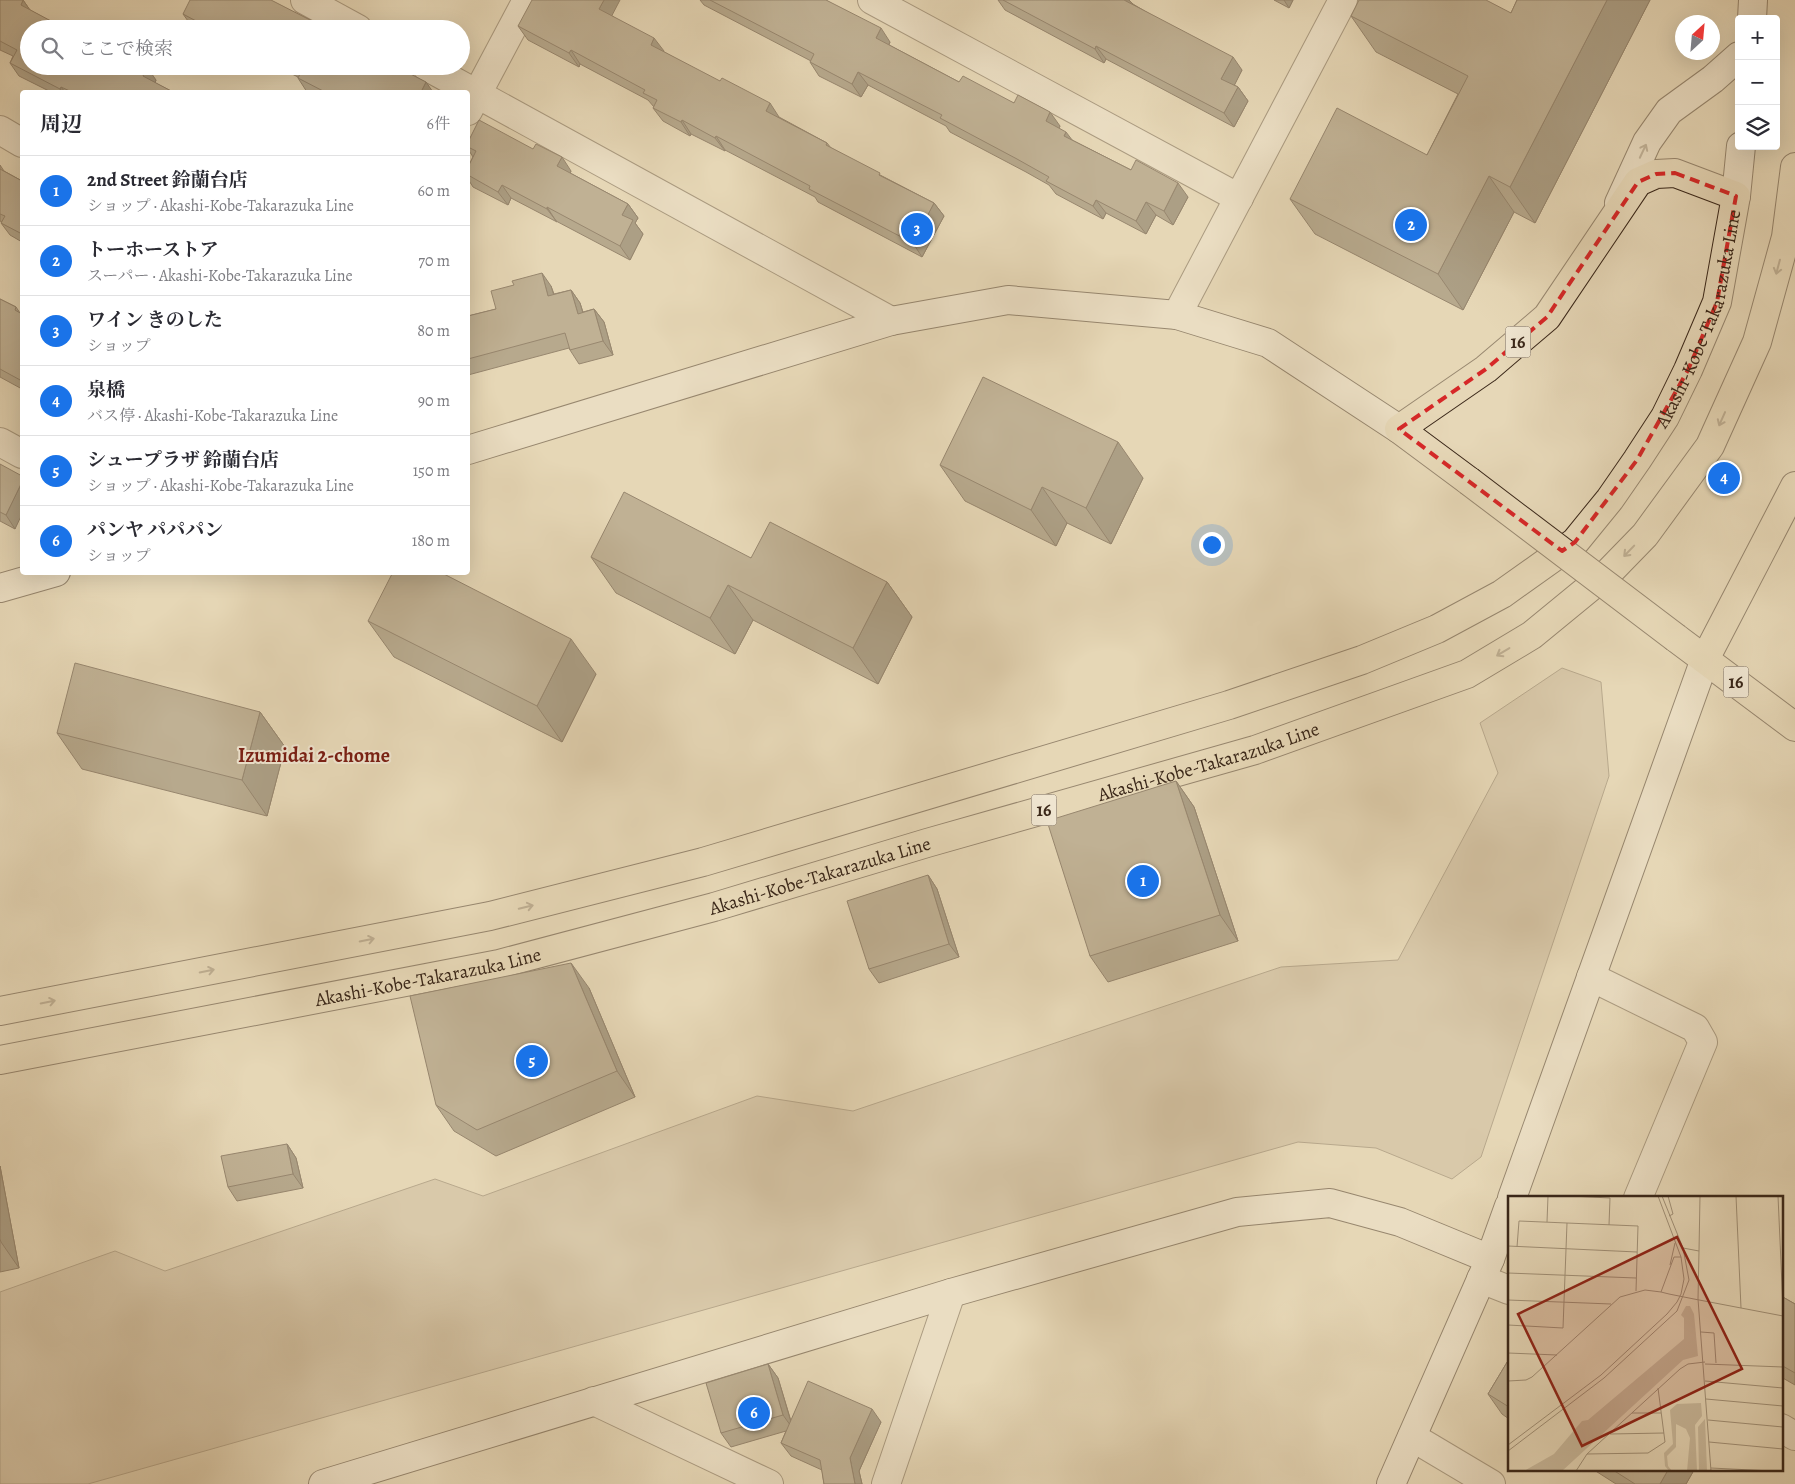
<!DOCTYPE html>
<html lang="ja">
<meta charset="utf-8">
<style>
:root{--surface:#fff;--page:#f2f2f3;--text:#2b2b33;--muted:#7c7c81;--line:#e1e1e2;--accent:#1a73e8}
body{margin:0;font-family:Alegreya,"Noto Serif JP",serif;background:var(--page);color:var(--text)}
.controls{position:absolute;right:15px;top:15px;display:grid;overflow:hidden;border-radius:5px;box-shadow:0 5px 20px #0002}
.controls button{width:45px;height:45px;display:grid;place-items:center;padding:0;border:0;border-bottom:1px solid var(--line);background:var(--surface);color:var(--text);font:25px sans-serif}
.compass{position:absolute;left:1675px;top:15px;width:45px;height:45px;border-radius:50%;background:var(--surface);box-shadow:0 5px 20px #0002;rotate:26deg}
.you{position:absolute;left:1211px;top:544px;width:18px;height:18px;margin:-12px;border:4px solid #fff;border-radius:50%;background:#1a73e8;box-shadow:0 0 0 8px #1a73e833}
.badge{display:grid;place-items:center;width:32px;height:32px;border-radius:50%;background:var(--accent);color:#fff;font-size:16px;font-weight:700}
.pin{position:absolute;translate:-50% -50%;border:2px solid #fff;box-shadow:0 1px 5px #0006}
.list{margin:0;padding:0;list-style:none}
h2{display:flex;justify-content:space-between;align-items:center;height:65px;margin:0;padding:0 20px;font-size:21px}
h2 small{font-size:16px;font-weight:400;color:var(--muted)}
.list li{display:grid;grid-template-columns:32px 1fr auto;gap:15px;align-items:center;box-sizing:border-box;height:70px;padding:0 20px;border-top:1px solid var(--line)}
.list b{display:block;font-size:19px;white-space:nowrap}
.list p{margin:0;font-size:16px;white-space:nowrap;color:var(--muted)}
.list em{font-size:16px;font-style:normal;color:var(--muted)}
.icon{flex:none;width:28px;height:28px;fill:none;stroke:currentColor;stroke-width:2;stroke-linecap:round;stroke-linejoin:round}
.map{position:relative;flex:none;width:1795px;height:1484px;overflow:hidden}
.search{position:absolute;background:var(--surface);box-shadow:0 5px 20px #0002;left:20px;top:20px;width:450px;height:55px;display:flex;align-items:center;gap:12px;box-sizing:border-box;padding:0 18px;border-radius:28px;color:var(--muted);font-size:19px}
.panel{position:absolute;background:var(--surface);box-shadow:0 5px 20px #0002;left:20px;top:90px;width:450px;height:485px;border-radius:5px}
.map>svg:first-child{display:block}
.green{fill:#c9b99c;stroke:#82705a}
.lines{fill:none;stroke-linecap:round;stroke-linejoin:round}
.street-casing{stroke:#655340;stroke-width:30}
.secondary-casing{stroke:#3a2719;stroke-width:30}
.primary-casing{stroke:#3a2719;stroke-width:30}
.street{stroke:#efe5d0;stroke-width:28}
.secondary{stroke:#efe5d0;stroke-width:28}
.primary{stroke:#e6d7b7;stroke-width:28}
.primary-bridge-casing{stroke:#3a2719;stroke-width:30;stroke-linecap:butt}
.primary-bridge{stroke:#e6d7b7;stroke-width:28}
.wall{fill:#7e715c;stroke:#3a2719}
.shaded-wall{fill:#675c4b;stroke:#3a2719}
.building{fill:#93836b;stroke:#3a2719}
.oneway{stroke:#948674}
.oneway2{stroke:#907f68}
.marked{fill:none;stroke:#d62828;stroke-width:4;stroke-dasharray:10 6;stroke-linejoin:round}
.labels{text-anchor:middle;stroke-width:4;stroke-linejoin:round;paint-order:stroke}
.shield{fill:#efe5d0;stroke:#706050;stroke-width:1}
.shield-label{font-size:18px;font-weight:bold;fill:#3a2719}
.street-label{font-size:19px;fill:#3a2719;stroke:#efe5d0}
.neighbourhood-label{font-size:20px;font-weight:bold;fill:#7a1f14;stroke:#efe5d0}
.inset-road{fill:none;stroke:#a19178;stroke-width:1}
.view{fill:#8f2418;fill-opacity:0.15;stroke:#8f2418;stroke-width:2.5}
.inset-edge{fill:none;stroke:#3a2719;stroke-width:2.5}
</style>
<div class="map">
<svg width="1795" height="1484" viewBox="0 0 1795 1484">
<rect width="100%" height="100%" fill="#e6d7b7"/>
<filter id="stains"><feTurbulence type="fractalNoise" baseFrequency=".004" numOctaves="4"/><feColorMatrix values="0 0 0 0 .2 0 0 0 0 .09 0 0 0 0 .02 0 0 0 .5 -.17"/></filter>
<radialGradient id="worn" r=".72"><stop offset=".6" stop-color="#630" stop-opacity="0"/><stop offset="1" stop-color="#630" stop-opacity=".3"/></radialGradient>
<polygon class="green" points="1562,668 1601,682 1609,776 1481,1157 1452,1179 1376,1148 1298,1142 88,1484 0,1484 0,1292 115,1251 165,1271 435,1179 483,1196 757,1096 853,1111 1281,967 1398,960 1498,773 1480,723"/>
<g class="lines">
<g class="street-casing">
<g id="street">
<polyline points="305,0 358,29"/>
<polyline points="872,0 1239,198"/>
<polyline points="426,66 891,321"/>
<polyline points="468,111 527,0"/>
<polyline points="0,130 22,143"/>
<polyline points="1177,315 1343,0"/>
<polyline points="0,442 22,454"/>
<polyline points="1591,977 1695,1028 1703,1042 1638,1198"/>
<polyline points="1481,1279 1509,1290"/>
<polyline points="594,1401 769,1484"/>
<polyline points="1781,1428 1795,1436"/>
<polyline points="1412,1437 1491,1484"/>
<polyline points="886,1484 951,1293"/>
</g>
</g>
<g class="secondary-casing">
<g id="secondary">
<polyline points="1752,19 1753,0"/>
<polyline points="1736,196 1741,146"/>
<polyline points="1619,203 1647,142 1669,111 1713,79 1739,56"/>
<polyline points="468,450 891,321 1008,300 1177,315 1268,343 1399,429"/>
<polyline points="0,588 56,572"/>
<polyline points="1512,1198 1705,659"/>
<polyline points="323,1484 951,1293 1237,1212 1330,1203 1400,1222 1490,1259"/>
<polyline points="1391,1484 1490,1259 1509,1206"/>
</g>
</g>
<g class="primary-casing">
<g id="primary">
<polyline points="1676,638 1795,727"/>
<polyline points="1705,659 1795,486"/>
<path id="s1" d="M0,1011L490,916L703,862L1229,705L1362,660L1437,629L1502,594L1575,542L1610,499L1637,460L1665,417L1688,370L1717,302L1736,196L1675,173L1656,174L1638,182L1547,317L1486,369L1399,429L1469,481"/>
<path id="s2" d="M0,1060L499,964L714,907L927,843L1255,750L1467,674L1532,635L1610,571L1645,535L1710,446L1757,342L1786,237L1795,167"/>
</g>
</g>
<use href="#street" class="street"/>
<use href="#secondary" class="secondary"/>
<use href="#primary" class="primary"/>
<g class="primary-bridge-casing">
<polyline id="primary-bridge" points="1469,481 1676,638"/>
</g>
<use href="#primary-bridge" class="primary-bridge"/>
</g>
<g class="wall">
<polygon points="0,0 23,0 30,10 156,80 155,83 173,92 51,92 19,76 10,63 13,56 0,50"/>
<polygon points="700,0 826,0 890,42 889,45 959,82 1014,103 1060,126 1059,128 1072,140 1131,170 1188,197 1173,225 1156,215 1146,234 1106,213 1103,219 1056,194 1049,185 1026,172 950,132 946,126 868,85 861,97 819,76 810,62 811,61 704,5"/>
<polygon points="998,0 1129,0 1133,4 1242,70 1234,85 1238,87 1248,101 1234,127 1106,59 1104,63 1005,10"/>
<polygon points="1274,0 1293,0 1289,8"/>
<polygon points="1517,0 1650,0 1535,223 1514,212 1463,310 1315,234 1290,199 1427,155 1458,94 1376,52 1351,16 1511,13"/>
<polygon points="183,14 318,28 319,29 195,29 193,28"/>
<polygon points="612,16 664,52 779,117 827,143 831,148 882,176 934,203 944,216 922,257 818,202 815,197 725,150 725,151 691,134 690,136 663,121 653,108 654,107 648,100 580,64 579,67 528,40 518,26"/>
<polygon points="276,66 395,66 433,92 307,92 298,78 298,77"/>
<polygon points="468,142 571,171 570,173 628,204 638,218 635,223 643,234 630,260 556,221 557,222 511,198 508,205 473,187 468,179 468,167 473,157 468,149"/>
<polygon points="0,165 4,171 22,181 22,242 10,235 1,223 2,222 0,221"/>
<polygon points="551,286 554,294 571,290 580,303 583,312 594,309 604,322 613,355 579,364 570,350 569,348 468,375 468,316 496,309"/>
<polygon points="0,299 16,307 20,313 22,314 22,389 0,377"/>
<polygon points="0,464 15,529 0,521"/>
<polygon points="940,465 1143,478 1111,544 1067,523 1056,546 965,501"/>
<polygon points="591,557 751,558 887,582 912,617 878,684 753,620 735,654 616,593"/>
<polygon points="368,621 596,674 562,742 394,657"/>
<polygon points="260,712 285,747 267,816 82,769 57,733"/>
<polygon points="1176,781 1194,807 1238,941 1108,982 1090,956"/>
<polygon points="928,875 937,889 959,957 879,983 869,969"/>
<polygon points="589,988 635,1097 496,1156 454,1131 436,1105"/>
<polygon points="287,1144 296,1158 303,1188 237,1201 228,1187"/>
<polygon points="0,1166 19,1268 0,1272"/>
<polygon points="1781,1296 1795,1304 1795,1385 1781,1377"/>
<polygon points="1509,1359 1509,1419 1502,1414 1488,1394"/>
<polygon points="768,1364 778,1378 791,1421 881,1422 859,1471 862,1484 824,1484 822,1470 791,1456 781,1443 786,1431 731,1447 721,1433"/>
<polygon points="1594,1470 1694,1470 1686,1484 1616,1484"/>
</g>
<g class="shaded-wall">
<polygon points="23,0 32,13 21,5"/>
<polygon points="604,0 620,0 608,23 599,9"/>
<polygon points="1122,0 1129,0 1134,6"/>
<polygon points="1284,0 1293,0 1289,8"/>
<polygon points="1607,0 1650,0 1535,223 1510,187"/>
<polygon points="314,22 318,29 312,25"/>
<polygon points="881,28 890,42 885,51 876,38"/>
<polygon points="654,38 664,51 660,58 651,45"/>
<polygon points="1096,46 1106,59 1104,63 1095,49"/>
<polygon points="571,50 580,64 579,67 569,53"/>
<polygon points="1233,57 1242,70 1231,92 1221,79"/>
<polygon points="147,67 156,80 152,89 143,76"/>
<polygon points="858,72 868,85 861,97 852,84"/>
<polygon points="426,82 433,92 421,92"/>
<polygon points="61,87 65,92 62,92 60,89"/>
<polygon points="1238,87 1248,101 1234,127 1224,113"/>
<polygon points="770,103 779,117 776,124 766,111"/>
<polygon points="1050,112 1060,126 1056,134 1046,121"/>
<polygon points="682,120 691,134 690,136 681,122"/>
<polygon points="1066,132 1076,145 1064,136"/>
<polygon points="716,136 725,150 725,151 715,138"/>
<polygon points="562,157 571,171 567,180 557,166"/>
<polygon points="1489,176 1514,212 1463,310 1438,274"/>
<polygon points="1178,183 1188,197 1173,225 1164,211"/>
<polygon points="502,185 511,198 508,205 498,192"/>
<polygon points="1096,200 1106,213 1103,219 1093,206"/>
<polygon points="1146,202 1156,215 1146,234 1136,221"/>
<polygon points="934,203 944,216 922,257 913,243"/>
<polygon points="628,204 638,218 635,223 643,234 630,260 620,246 622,215"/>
<polygon points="547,207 556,221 557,222 547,209"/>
<polygon points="542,273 551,286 558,309 548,296"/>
<polygon points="571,290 580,303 587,327 578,314"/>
<polygon points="594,309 604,322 613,355 603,341"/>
<polygon points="1118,442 1143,478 1111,544 1086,508"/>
<polygon points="22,482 22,514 15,529 6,515"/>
<polygon points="1042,487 1067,523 1056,546 1031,510"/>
<polygon points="887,582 912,617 878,684 853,648"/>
<polygon points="728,585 753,620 735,654 710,618"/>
<polygon points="571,639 596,674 562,742 537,706"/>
<polygon points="260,712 285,747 267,816 242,780"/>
<polygon points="1176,781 1194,807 1238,941 1220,915"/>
<polygon points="928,875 937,889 959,957 949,944"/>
<polygon points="571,963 589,988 635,1097 617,1071"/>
<polygon points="287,1144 296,1158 303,1188 293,1174"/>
<polygon points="0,1166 19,1268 1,1242 0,1239"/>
<polygon points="768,1364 778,1378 793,1429 783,1415"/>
<polygon points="872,1409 881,1422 859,1471 862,1484 855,1484 850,1458"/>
<polygon points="1668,1470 1694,1470 1686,1484 1660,1484"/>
</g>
<g class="building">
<polygon points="0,0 23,0 21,5 66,29 29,29 29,66 146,66 147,67 143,76 173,92 72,92 61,87 60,89 10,63 17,50 0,41"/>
<polygon points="190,0 271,0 314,22 312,25 319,29 211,29 183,14"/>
<polygon points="532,0 604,0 599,9 654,38 651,45 720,81 722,78 770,103 766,111 827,143 826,145 880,173 879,175 934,203 913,243 809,189 810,186 716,136 715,138 682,120 681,122 653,108 657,100 643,93 645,90 571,50 569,53 518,26"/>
<polygon points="710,0 826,0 881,28 876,38 959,82 963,76 1014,103 1018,95 1050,112 1046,121 1066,132 1064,136 1131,170 1136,160 1178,183 1164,211 1146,202 1136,221 1096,200 1093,206 1046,181 1049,177 1017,159 940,118 942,115 858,72 852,84 810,62 814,54"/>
<polygon points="1003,0 1124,0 1233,57 1221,79 1238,87 1224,113 1096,46 1095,49"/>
<polygon points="1359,0 1486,0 1511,13 1517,0 1607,0 1510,187 1489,176 1438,274 1290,199 1337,108 1427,155 1468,76 1351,16"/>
<polygon points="295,66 395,66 426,82 421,92 325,92 298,78 302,70"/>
<polygon points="479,120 533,149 536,144 562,157 557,166 628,204 622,215 633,220 620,246 547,207 547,209 502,185 498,192 468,175 468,167 476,151 468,147 468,142"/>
<polygon points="0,169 22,181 22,234 1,223 5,216 0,214"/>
<polygon points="542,273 548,296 571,290 578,314 594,309 603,341 570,350 565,333 468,359 468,316 496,309 491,291 514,285 512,281"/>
<polygon points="0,299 16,307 15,310 22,314 22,381 0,369"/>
<polygon points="983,377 1118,442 1086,508 1042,487 1031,510 940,465"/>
<polygon points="0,464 22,476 22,482 6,515 0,512"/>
<polygon points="624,492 751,558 770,522 887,582 853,648 728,585 710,618 591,557"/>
<polygon points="393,572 440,572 571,639 537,706 368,621"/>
<polygon points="75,663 260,712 242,780 57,733"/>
<polygon points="1176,781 1220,915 1090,956 1047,821"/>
<polygon points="928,875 949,944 869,969 847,901"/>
<polygon points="571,963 617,1071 477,1130 436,1105 410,996"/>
<polygon points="287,1144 293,1174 228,1187 221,1156"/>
<polygon points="1781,1296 1795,1304 1795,1373 1781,1365"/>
<polygon points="1509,1359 1509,1407 1488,1394"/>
<polygon points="768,1364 783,1415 721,1433 706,1383"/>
<polygon points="808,1381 872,1409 850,1458 855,1484 824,1484 820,1460 781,1443"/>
<polygon points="1613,1470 1668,1470 1660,1484 1635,1484"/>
</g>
<defs><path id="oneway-shaft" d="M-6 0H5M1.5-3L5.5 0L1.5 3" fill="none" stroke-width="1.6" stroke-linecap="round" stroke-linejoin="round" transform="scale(1.25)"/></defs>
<use class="oneway" href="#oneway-shaft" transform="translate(1643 151) rotate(-65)"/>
<g class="oneway2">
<use href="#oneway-shaft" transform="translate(1778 267) rotate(105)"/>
<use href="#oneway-shaft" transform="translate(1722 419) rotate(114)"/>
<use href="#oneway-shaft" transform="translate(1629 551) rotate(134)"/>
<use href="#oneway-shaft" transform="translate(1503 652) rotate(149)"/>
<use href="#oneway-shaft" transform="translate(526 907) rotate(-14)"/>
<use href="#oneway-shaft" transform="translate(367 940) rotate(-11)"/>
<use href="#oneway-shaft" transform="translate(207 971) rotate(-11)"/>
<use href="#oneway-shaft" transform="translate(48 1002) rotate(-11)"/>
</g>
<path d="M0 0H1795V1484H0ZM1675,173L1736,196L1717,302L1688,370L1637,460L1575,542L1562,551L1399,429L1486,369L1547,317L1638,182L1656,174Z" fill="#e6d7b7" fill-opacity=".55" fill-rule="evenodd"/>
<path class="marked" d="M1675,173L1736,196L1717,302L1688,370L1637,460L1575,542L1562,551L1399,429L1486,369L1547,317L1638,182L1656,174Z"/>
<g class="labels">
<g class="shield">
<rect x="1505.5" y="326.5" width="25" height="31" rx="4"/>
<rect x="1723.5" y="666.5" width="25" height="31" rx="4"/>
<rect x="1031.5" y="794.5" width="25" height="31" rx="4"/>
</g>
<g class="shield-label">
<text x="1518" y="348">16</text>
<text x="1736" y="688">16</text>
<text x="1044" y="816">16</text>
</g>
<g class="street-label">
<text dy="7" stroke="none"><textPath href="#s1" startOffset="1912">Akashi-Kobe-Takarazuka Line</textPath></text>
<text dy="7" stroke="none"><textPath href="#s2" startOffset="1246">Akashi-Kobe-Takarazuka Line</textPath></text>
<text dy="7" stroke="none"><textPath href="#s2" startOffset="841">Akashi-Kobe-Takarazuka Line</textPath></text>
<text dy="7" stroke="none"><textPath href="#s2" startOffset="436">Akashi-Kobe-Takarazuka Line</textPath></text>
</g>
<g class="neighbourhood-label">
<text x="314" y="762">Izumidai 2-chome</text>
</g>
</g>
<g transform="translate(1508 1196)">
<rect width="275" height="275" fill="#e6d7b7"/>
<path d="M178,110H182L186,118L190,160L175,164L54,275H16L46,258L74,225L80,224L176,143V122L173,119ZM193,207L194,220L187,229L189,275H179L182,242L178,233L168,228V251L159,260L160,270L164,275H161L157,270L156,257L165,248L162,214L169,208ZM197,223L199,275H191L190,231Z" fill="#c9b99c"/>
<path class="inset-road" d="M63,0L102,2L101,29M150,0L173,61M154,0L175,52M160,0L165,18L161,20M228,0L233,112M270,0L275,112M39,26L40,0M0,50L129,56M9,51L11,25L130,30L128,95M175,52L191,55L190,103M191,55L192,0M162,69L167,47M0,77L128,82M190,103L203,275M0,104L103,108M0,129L55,132L59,27M193,136L206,137L208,167M0,157L49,159M197,168L275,171M0,185L18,184L24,181L112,101L137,94L153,96M197,185L275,192M198,203L275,210M124,217H153M200,224L275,231M102,238L156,237M201,246L275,253M0,249L93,179L159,118L169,106L173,98L176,83L173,61H166L153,96L161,98L186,103L233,112L275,120M0,255L96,182L169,115L181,84L175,52M79,258L140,257L157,246L150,192M203,272L264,275M68,275L79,258L172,173L180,168L197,166"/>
<path class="view" d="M169,41L234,173L74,250L10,118Z"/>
<rect width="275" height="275" class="inset-edge"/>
</g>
<rect width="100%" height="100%" filter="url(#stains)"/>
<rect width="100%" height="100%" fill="url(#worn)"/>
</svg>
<div class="controls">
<button>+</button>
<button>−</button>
<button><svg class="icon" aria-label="layers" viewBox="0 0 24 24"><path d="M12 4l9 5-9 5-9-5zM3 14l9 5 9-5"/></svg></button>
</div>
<svg class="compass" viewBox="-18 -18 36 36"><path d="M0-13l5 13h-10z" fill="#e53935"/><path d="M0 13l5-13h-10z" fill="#7c7c81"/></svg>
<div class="you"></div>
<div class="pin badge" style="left:1143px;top:881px">1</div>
<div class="pin badge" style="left:1411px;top:225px">2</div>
<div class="pin badge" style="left:917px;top:229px">3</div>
<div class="pin badge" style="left:1724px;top:478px">4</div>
<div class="pin badge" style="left:532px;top:1061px">5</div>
<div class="pin badge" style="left:754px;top:1413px">6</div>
<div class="search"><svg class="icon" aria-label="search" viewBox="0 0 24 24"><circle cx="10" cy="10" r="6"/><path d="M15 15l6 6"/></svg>ここで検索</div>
<section class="panel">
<h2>周辺<small>6件</small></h2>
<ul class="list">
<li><span class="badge">1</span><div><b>2nd Street 鈴蘭台店</b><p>ショップ · Akashi-Kobe-Takarazuka Line</p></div><em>60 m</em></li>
<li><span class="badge">2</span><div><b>トーホーストア</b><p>スーパー · Akashi-Kobe-Takarazuka Line</p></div><em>70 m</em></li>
<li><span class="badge">3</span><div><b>ワイン きのした</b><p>ショップ</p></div><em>80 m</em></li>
<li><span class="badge">4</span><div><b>泉橋</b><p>バス停 · Akashi-Kobe-Takarazuka Line</p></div><em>90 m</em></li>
<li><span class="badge">5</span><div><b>シュープラザ 鈴蘭台店</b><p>ショップ · Akashi-Kobe-Takarazuka Line</p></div><em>150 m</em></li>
<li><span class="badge">6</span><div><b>パンヤ パパパン</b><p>ショップ</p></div><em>180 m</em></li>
</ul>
</section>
</div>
